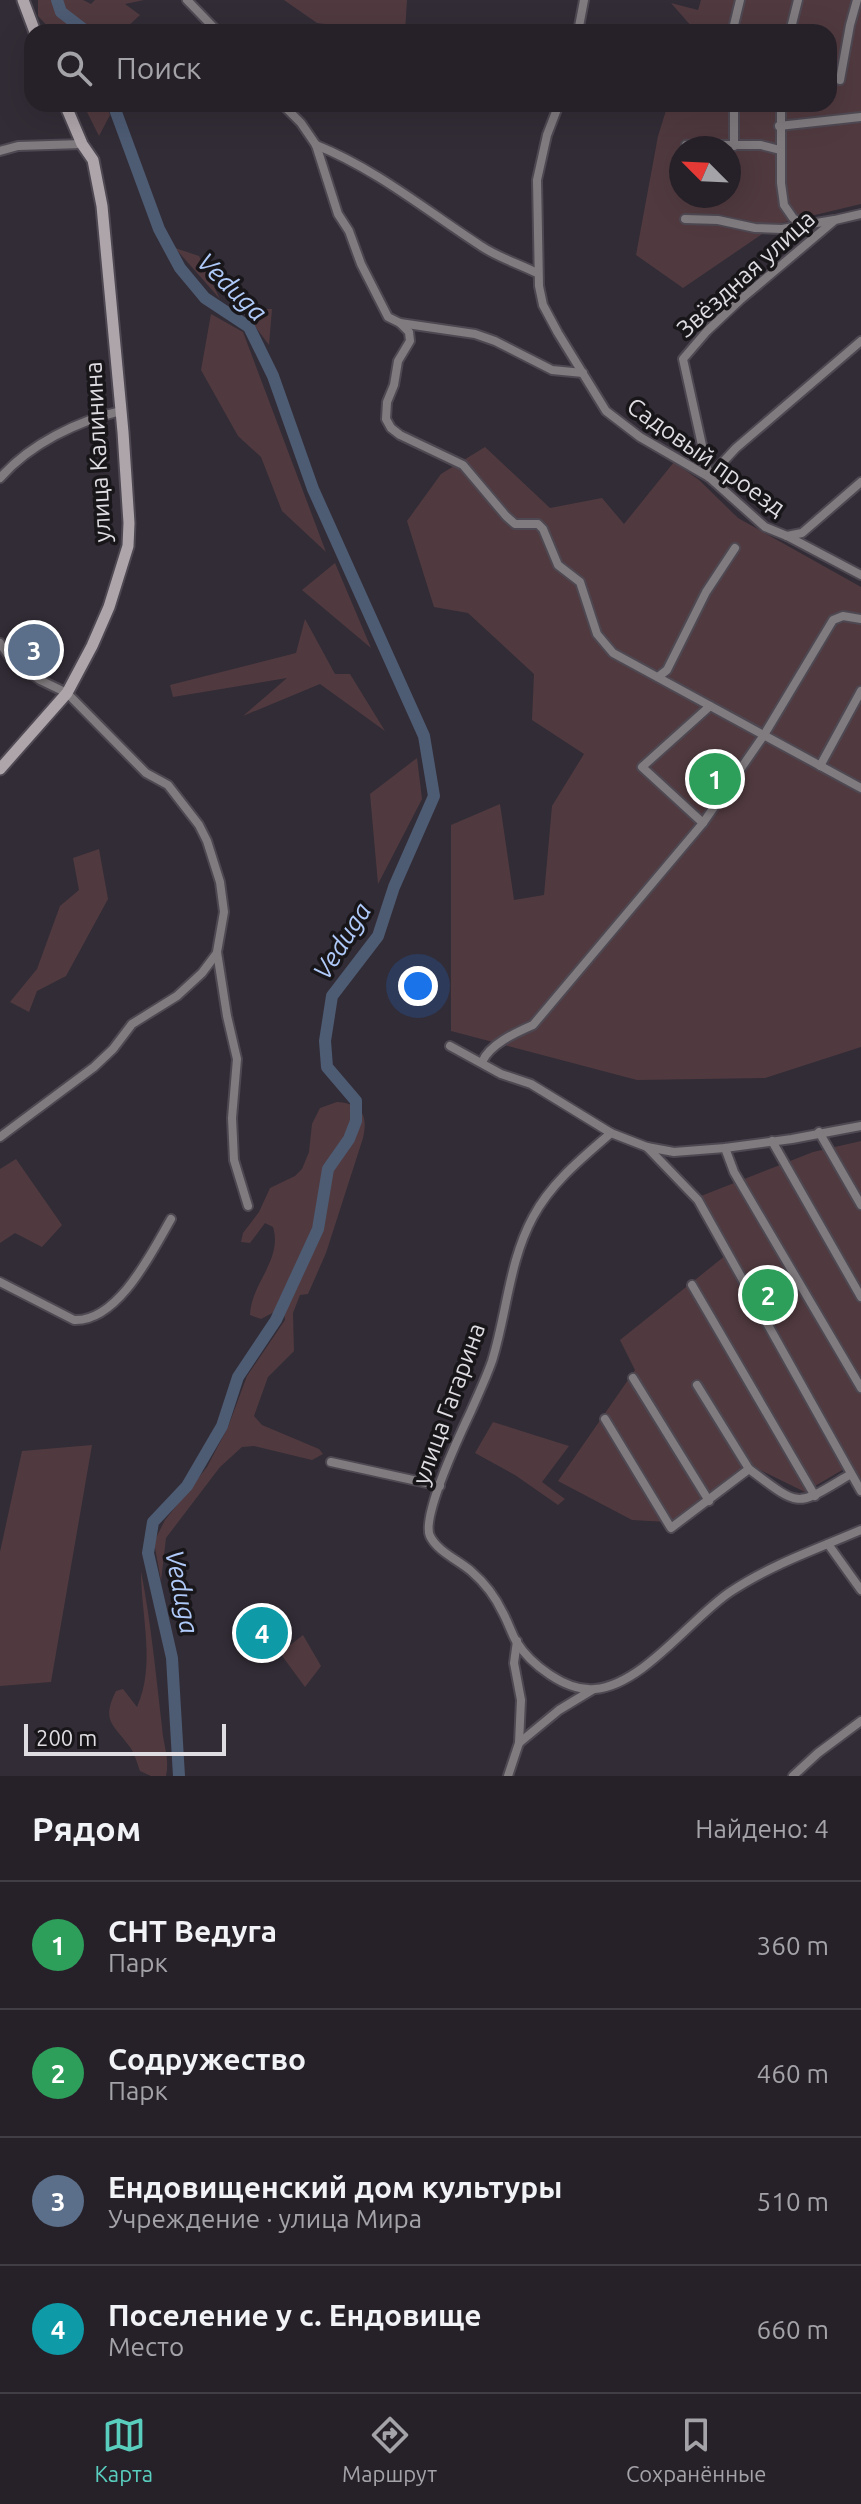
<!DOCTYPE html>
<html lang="ru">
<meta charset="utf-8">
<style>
:root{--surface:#262128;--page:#322e34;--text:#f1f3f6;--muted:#a4a3a8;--line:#423e45;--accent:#59cebf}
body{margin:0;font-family:Ubuntu,sans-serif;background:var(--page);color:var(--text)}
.compass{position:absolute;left:669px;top:136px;width:72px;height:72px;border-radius:50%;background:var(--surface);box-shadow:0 8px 32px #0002;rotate:294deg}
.scale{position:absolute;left:24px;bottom:20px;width:202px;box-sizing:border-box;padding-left:8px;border:4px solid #dfdce2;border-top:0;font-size:22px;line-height:28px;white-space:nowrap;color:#dfdce2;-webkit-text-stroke:6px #19161a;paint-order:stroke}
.you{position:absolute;left:418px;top:986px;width:28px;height:28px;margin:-20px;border:6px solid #fff;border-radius:50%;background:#1a73e8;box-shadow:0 0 0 12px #1a73e833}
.badge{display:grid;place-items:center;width:52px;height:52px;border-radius:50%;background:var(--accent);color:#fff;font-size:26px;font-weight:700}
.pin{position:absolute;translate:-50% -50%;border:4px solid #fff;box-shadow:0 2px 8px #0006}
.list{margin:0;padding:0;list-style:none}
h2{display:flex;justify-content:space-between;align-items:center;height:104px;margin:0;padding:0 32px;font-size:34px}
h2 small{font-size:26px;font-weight:400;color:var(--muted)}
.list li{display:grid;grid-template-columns:52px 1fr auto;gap:24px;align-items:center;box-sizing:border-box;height:128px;padding:0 32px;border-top:2px solid var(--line)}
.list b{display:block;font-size:30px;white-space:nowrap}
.list p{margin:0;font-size:26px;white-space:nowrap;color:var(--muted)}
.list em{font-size:26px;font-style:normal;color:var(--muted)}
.icon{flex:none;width:44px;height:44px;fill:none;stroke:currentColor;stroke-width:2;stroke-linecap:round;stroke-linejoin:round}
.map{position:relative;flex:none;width:861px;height:1776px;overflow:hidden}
.search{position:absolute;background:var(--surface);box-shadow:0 8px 32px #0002;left:24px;right:24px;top:24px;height:88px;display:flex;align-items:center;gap:20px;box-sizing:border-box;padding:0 28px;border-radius:24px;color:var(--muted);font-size:30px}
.sheet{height:616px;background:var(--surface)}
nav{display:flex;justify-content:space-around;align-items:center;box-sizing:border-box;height:112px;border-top:2px solid var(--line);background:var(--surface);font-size:22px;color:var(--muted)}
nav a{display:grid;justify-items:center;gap:4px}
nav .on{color:var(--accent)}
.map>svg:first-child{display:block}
.green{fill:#503a3f;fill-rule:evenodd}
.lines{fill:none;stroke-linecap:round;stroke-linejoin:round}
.river{stroke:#4d5b73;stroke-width:12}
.street-casing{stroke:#4e4852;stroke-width:12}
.secondary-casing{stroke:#4e4852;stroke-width:15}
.street{stroke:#807b7e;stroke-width:8}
.secondary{stroke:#aea5ab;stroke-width:11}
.labels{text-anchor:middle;stroke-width:7;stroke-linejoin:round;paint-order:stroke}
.street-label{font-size:24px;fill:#dfdce2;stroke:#19161a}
.water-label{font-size:26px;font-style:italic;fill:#afcaf9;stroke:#19161a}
</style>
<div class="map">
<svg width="861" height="1776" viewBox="0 0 861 1776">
<rect width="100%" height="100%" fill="#322c36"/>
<g class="green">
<polygon points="38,0 83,0 91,4 95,0 144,0 125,4 140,15 126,28 105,32 53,32 38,16"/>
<polygon points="284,0 407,0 405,32 333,32 333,25 317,23"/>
<path d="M701,0H861V204L777,224L683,288L636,255L658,136L668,104H829V32H691L692,27L671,3L698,10ZM681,148H729V196H681Z"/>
<polygon points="83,104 106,104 110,115 99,136"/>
<polygon points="175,248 199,256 220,299"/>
<polygon points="242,309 272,309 269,345"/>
<polygon points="211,314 243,332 326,552 282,511 261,457 238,436 201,370"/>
<polygon points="485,447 550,508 602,498 624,524 674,462 699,480 738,518 861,587 861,1047 765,1078 637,1080 451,1031 451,825 500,804 514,900 544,895 552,806 584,754 532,720 534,674 468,613 434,607 407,521 441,474"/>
<polygon points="335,563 371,648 302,590"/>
<polygon points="305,619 335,674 350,674 385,731 320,684 243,716 287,678 173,697 170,685 296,653"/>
<polygon points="417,758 422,799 378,884 370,794"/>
<polygon points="99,849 108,899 66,976 37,991 29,1012 10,1002 37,969 60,906 79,890 73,858"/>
<path d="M337,1102C363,1104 368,1116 363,1138L326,1253L308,1294L300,1295L293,1313L294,1351L268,1377L254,1416L262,1425L319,1449L323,1454L312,1460L254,1446L242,1447L220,1467L166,1538L161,1581L154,1542L165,1520L207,1467L228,1427L247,1376L285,1320L284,1311H276L261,1319L250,1315C251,1283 283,1260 273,1227L265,1223L250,1243L241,1242L243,1233L259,1212L270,1188L295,1176L302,1169L309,1152L312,1124L320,1108Z"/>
<polygon points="861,1141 861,1480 849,1466 805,1492 758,1469 686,1523 632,1520 558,1481 635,1370 620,1340 731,1251 701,1196 813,1152"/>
<polygon points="16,1159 62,1225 42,1247 15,1233 0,1243 0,1169"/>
<polygon points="493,1422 569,1446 542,1482 565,1499 558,1505 515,1475 475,1453"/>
<polygon points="92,1445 51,1682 0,1686 0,1552 22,1451"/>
<path d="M141,1571C151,1623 156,1675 162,1727C163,1744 170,1759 166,1776H151L140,1771C137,1763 135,1754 130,1747C113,1724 101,1721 116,1691L123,1689L137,1707C156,1665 141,1616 141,1571Z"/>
<polygon points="303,1635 321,1666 305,1687 280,1653"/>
</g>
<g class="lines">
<g class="river">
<polyline points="57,0 61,12 87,32"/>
<polyline points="113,104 159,229 180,268 205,298 249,327 273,376 313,489 424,736 434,796 394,887 378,936 332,996 325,1041 327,1067 356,1101 356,1121 349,1139 328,1169 318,1229 276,1320 238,1377 222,1426 187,1486 153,1522 148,1553 172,1658 179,1776"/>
</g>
<g class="street-casing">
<g id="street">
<polyline points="187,0 218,32"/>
<polyline points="578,32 584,0"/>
<polyline points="738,32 734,25 740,0"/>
<polyline points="790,32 798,0"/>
<polyline points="840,80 850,25 857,0"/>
<polyline points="282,104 301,123 316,145 338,214 349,231 361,264 388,317 400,323 475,334 495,341 552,370 583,373"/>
<polyline points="559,104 547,135 537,180 539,286 543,305 558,333 606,411 640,437 709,477 765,527 787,536 861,575"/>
<polyline points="781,104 781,183 784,205 793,218 802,224"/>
<polyline points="779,126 861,117"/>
<path d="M316,145C376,169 427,211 481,246C497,257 519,264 537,273"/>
<polyline points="686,145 761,145 780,150"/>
<polyline points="734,146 734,104"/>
<polyline points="0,151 18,146 82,144"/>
<polyline points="685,219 718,220 755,228 782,229 834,220"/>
<polyline points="400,323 409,332 410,341 398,361 394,385 387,402 386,419 391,428 400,435 463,465 506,516 515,524 538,524 543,529 558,565 580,582 597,634 613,653 861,788"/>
<polyline points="709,477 683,359 707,331 740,300 835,220 861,214"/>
<polyline points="709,477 736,448 861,341"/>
<path d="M0,478C30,444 77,421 121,411"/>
<polyline points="787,536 802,533 861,482"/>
<polyline points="0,643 11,659 40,680 67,693 146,773 168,785 199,825 207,841 220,882 224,912 217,952 227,1016 237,1059 232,1118 234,1160 248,1206"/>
<polyline points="658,677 667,670 706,592 735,548"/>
<polyline points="820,766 861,691"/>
<polyline points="703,823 764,735 833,620 843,616 861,619"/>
<polyline points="450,1046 501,1074 531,1084 611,1133 647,1147 674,1152 725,1148 792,1139 861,1126"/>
<path d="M482,1062C490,1044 515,1033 533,1025L703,823L642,767L710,706"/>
<polyline points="819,1132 861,1205"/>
<path d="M611,1133C582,1158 551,1183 533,1217C509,1261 507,1313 492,1361C486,1378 478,1395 471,1411C461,1432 421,1517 430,1536C437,1551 458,1560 471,1571C485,1583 495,1596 503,1613C508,1622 511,1632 516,1641C530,1664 566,1692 595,1689C643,1685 691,1618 730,1592C770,1565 817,1549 861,1530"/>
<polyline points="0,1137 94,1067 113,1049 132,1024 177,996 202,973 217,953"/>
<polyline points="772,1141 861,1297"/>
<polyline points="647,1147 698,1200 861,1491"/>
<polyline points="725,1148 734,1172 861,1388"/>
<path d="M0,1282L74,1320C118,1322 152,1252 171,1219"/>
<polyline points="692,1285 815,1496"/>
<polyline points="633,1378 709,1501"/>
<polyline points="697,1385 749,1469"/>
<path d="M605,1419L671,1528L749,1469C802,1509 795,1507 851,1474"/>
<polyline points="331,1462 440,1486"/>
<polyline points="828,1544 861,1590"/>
<polyline points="517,1641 514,1663 521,1700 519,1743"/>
<polyline points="508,1776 519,1743 559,1710 592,1690"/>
<polyline points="793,1776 818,1753 861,1721"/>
</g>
</g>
<g class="secondary-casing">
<g id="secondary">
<polyline points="23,0 35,32"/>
<polyline points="0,769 67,693 92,646 109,607 128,546 129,523 123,432 102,206 93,160 82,144 65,104"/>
</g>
</g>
<use href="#street" class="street"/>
<use href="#secondary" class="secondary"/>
</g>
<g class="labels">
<g class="street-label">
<text transform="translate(746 274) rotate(-42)" y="8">Звёздная улица</text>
<text transform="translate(98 452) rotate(-93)" y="8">улица Калинина</text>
<text transform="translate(706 457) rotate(35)" y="8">Садовый проезд</text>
<text transform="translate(449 1404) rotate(-70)" y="8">улица Гагарина</text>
</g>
<g class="water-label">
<text transform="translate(232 287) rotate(44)" y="9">Veduga</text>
<text transform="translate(342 941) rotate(-58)" y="9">Veduga</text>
<text transform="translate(182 1592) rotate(79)" y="9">Veduga</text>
</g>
</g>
</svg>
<svg class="compass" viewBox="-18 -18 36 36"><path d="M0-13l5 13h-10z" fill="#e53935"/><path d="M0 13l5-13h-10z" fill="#a4a3a8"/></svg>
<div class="scale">200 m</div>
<div class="you"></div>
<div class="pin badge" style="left:715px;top:779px;background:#2e9e5b">1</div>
<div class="pin badge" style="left:768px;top:1295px;background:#2e9e5b">2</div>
<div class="pin badge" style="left:34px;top:650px;background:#5c6f8a">3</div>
<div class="pin badge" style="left:262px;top:1633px;background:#0f9aa8">4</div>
<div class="search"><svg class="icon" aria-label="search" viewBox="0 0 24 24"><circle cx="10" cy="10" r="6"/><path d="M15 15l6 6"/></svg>Поиск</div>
</div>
<section class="sheet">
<h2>Рядом<small>Найдено: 4</small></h2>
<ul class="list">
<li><span class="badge" style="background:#2e9e5b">1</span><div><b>СНТ Ведуга</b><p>Парк</p></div><em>360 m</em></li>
<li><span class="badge" style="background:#2e9e5b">2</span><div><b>Содружество</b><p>Парк</p></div><em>460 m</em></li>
<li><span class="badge" style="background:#5c6f8a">3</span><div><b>Ендовищенский дом культуры</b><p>Учреждение · улица Мира</p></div><em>510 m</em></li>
<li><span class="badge" style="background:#0f9aa8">4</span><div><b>Поселение у с. Ендовище</b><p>Место</p></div><em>660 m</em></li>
</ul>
</section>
<nav>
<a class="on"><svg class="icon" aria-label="map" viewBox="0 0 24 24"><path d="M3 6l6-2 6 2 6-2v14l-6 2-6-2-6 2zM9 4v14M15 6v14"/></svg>Карта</a>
<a><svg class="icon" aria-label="directions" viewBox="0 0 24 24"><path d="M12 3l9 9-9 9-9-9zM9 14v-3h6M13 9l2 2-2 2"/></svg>Маршрут</a>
<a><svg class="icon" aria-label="saved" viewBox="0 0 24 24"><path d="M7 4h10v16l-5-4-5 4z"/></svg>Сохранённые</a>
</nav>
